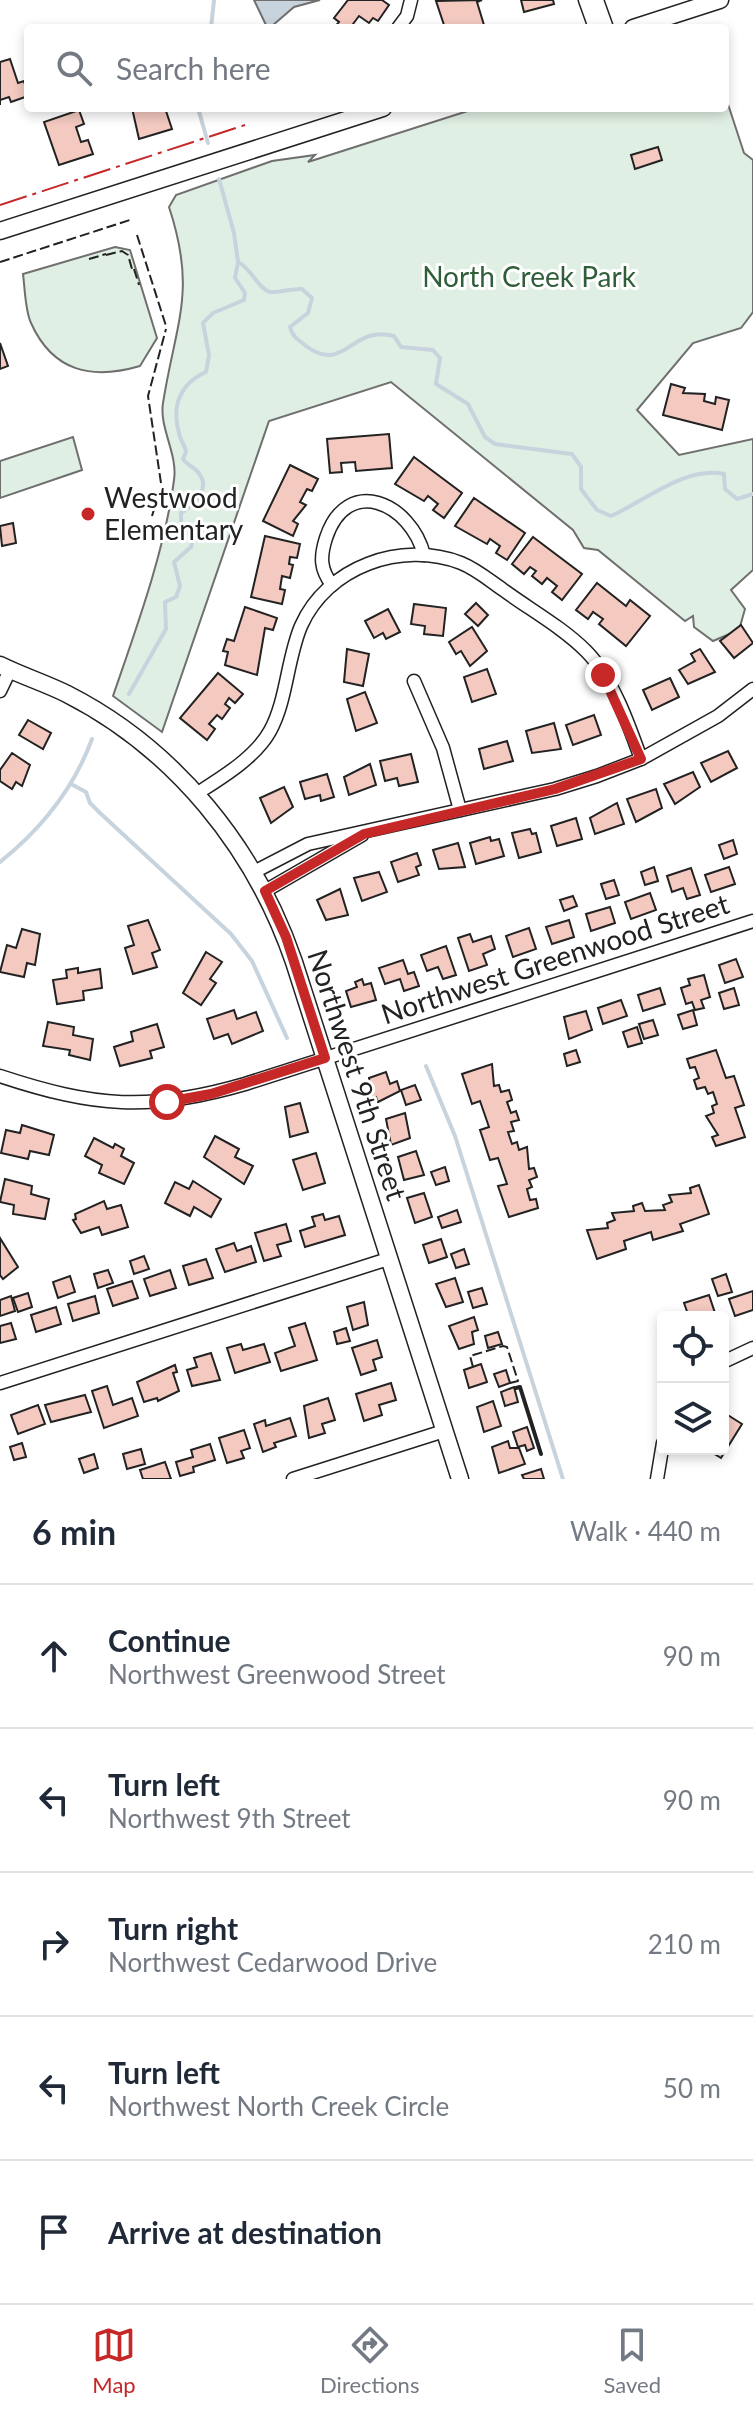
<!DOCTYPE html>
<meta charset="utf-8">
<style>
:root{--surface:#fff;--page:#f2f2f3;--text:#1f2937;--muted:#747a83;--line:#e0e1e3;--accent:#c62828}
body{margin:0;font-family:Lato,sans-serif;background:var(--page);color:var(--text)}
.controls{position:absolute;right:24px;bottom:24px;display:grid;overflow:hidden;border-radius:8px;box-shadow:0 4px 12px #0003}
.controls button{width:72px;height:72px;display:grid;place-items:center;padding:0;border:0;border-bottom:2px solid var(--line);background:var(--surface);color:var(--text);font:40px sans-serif}
.stop{position:absolute;width:24px;height:24px;margin:-18px;border:6px solid #c62828;border-radius:50%;background:#fff}
.stop.end{background:#c62828;border-color:#fff;box-shadow:0 2px 8px #0008}
.list{margin:0;padding:0;list-style:none}
h2{display:flex;justify-content:space-between;align-items:center;height:104px;margin:0;padding:0 32px;font-size:34px}
h2 small{font-size:26px;font-weight:400;color:var(--muted)}
.list li{display:grid;grid-template-columns:52px 1fr auto;gap:24px;align-items:center;box-sizing:border-box;height:144px;padding:0 32px;border-top:2px solid var(--line)}
.list b{display:block;font-size:30px;white-space:nowrap}
.list p{margin:0;font-size:26px;white-space:nowrap;color:var(--muted)}
.list em{font-size:26px;font-style:normal;color:var(--muted)}
.icon{flex:none;width:44px;height:44px;fill:none;stroke:currentColor;stroke-width:2;stroke-linecap:round;stroke-linejoin:round}
.map{position:relative;flex:none;width:753px;height:1479px;overflow:hidden}
.search{position:absolute;background:var(--surface);box-shadow:0 4px 12px #0003;left:24px;right:24px;top:24px;height:88px;display:flex;align-items:center;gap:20px;box-sizing:border-box;padding:0 28px;border-radius:8px;color:var(--muted);font-size:30px}
.sheet{height:824px;background:var(--surface)}
nav{display:flex;justify-content:space-around;align-items:center;box-sizing:border-box;height:112px;border-top:2px solid var(--line);background:var(--surface);font-size:22px;color:var(--muted)}
nav a{display:grid;justify-items:center;gap:4px}
nav .on{color:var(--accent)}
.map>svg:first-child{display:block}
.green{fill:#e0efe3;stroke:#6f6f6f;stroke-width:2}
.water{fill:#c7d3dd;stroke:#6f6f6f;stroke-width:2}
.lines{fill:none;stroke-linecap:round;stroke-linejoin:round}
.stream{stroke:#c7d3dd;stroke-width:4}
.building{fill:#f3c9c0;stroke:#222;stroke-width:2}
.street-casing{stroke:#222;stroke-width:15}
.secondary-casing{stroke:#222;stroke-width:19}
.street{stroke:#fff;stroke-width:12}
.secondary{stroke:#fff;stroke-width:16}
.fence{stroke:#222;stroke-width:2;stroke-dasharray:10 4;stroke-linecap:butt}
.wall{stroke:#222;stroke-width:4}
.power{stroke:#c62828;stroke-width:2;stroke-dasharray:28 6 4 6;stroke-linecap:butt}
.route{stroke:#c62828;stroke-width:10}
.poi-dot{fill:#c62828;stroke:#fff;stroke-width:3}
.labels{text-anchor:middle;stroke-width:6;stroke-linejoin:round;paint-order:stroke}
.park-label{font-size:28px;fill:#2f5e38;stroke:#fff}
.poi-label{font-size:28px;fill:#222;stroke:#fff;text-anchor:start}
.street-label{font-size:28px;fill:#222;stroke:#fff}
</style>
<div class="map">
<svg width="753" height="1479" viewBox="0 0 753 1479">
<rect width="100%" height="100%" fill="#fff"/>
<g class="green">
<path d="M725,95L744,153L753,160V312L741,328L693,343L637,410L679,455L753,439V570L731,590L745,609L739,630L713,641L694,627L693,616L685,621L598,550L584,548L573,530L391,382L269,421L162,732L113,696C136,629 165,550 174,480C178,454 159,428 163,403C176,321 197,292 169,207L176,195L272,161L315,155L308,162L477,108H725Z"/>
<path d="M115,247L130,250L157,338L140,366C92,380 53,372 31,323C25,310 25,289 23,274Z"/>
<polygon points="73,437 82,470 0,498 0,461"/>
</g>
<polygon class="water" points="254,0 320,0 294,7 272,26 266,25"/>
<g class="lines">
<g class="stream">
<polyline points="211,28 214,0"/>
<polyline points="198,108 208,143"/>
<path d="M238,262C252,269 258,289 270,292C278,293 293,288 302,289L312,298L308,313L290,327C293,338 298,339 306,346C345,375 351,324 394,336L401,347L433,350L440,358L436,384L468,404L485,437L495,444L572,454L581,467V489L597,510L611,516C645,501 685,466 724,474L725,489L737,499L753,494"/>
<path d="M129,694L166,629L165,602L176,597L180,586L174,562L191,547L193,539L181,524V513C194,504 213,488 197,471C192,466 187,465 183,459L186,452C185,445 180,440 179,433C171,405 181,383 206,372L209,355L203,323L213,313L244,300L245,293L235,278L238,262L234,233L219,179"/>
<polyline points="71,784 86,792 90,803 100,813 231,934 252,961 287,1038"/>
<path d="M0,862C40,830 74,788 92,739"/>
<polyline points="426,1066 455,1136 563,1479"/>
</g>
</g>
<g class="building">
<polygon points="348,0 382,0 389,5 378,21 373,18 369,23 359,16 350,28 334,28 339,22 334,18"/>
<polygon points="482,0 477,2 484,25 445,28 436,1"/>
<polygon points="521,0 553,0 554,4 524,12"/>
<polygon points="10,59 18,83 24,81 28,96 11,102 9,97 0,100 0,105 0,62"/>
<polygon points="132,108 165,108 172,129 139,139"/>
<polygon points="79,110 84,124 76,127 81,142 88,140 93,154 59,165 44,122"/>
<polygon points="658,147 662,160 635,169 631,155"/>
<polygon points="0,343 8,366 0,369"/>
<polygon points="671,384 685,388 683,393 705,394 704,401 715,404 716,397 729,400 722,430 663,415"/>
<polygon points="389,434 392,468 356,471 355,462 341,463 342,472 330,473 327,439"/>
<polygon points="414,457 462,493 444,518 433,510 438,504 428,496 424,501 395,484"/>
<polygon points="290,465 318,479 312,491 307,489 300,502 306,505 293,521 298,524 293,536 263,521"/>
<polygon points="474,498 525,533 507,560 496,553 500,546 490,539 487,544 455,526"/>
<polygon points="13,523 16,543 2,546 0,526"/>
<polygon points="265,536 300,544 297,558 290,557 289,564 293,565 290,578 282,576 280,589 285,590 282,604 251,597"/>
<polygon points="533,537 582,574 562,600 552,592 557,586 547,578 542,584 532,576 536,571 530,567 524,574 512,564"/>
<polygon points="597,583 626,606 630,600 650,616 626,646 599,624 603,619 593,612 588,619 576,610"/>
<polygon points="476,603 488,615 478,626 465,614"/>
<polygon points="414,604 446,608 443,636 424,634 425,626 411,624"/>
<polygon points="245,607 277,618 273,630 265,628 257,675 225,665 228,652 223,651 227,639 234,641"/>
<polygon points="388,609 400,632 386,639 383,633 374,638 365,621"/>
<polygon points="741,625 753,643 734,658 720,641"/>
<polygon points="472,627 487,651 470,666 461,651 456,654 449,642"/>
<polygon points="347,649 369,654 363,686 344,682"/>
<polygon points="700,649 715,672 688,684 679,670 695,661 691,654"/>
<polygon points="487,669 496,694 472,702 464,677"/>
<polygon points="218,673 243,694 235,703 229,698 225,704 230,708 222,719 217,715 209,724 215,729 207,740 180,718"/>
<polygon points="670,678 679,697 652,710 643,690"/>
<polygon points="365,692 377,723 356,731 347,699"/>
<polygon points="594,715 601,735 573,745 566,725"/>
<polygon points="28,720 51,733 43,749 19,735"/>
<polygon points="554,723 561,749 532,753 526,731"/>
<polygon points="507,741 513,761 484,769 479,749"/>
<polygon points="728,751 737,768 711,782 701,763"/>
<polygon points="12,753 30,765 22,786 16,782 12,789 0,781 0,770"/>
<polygon points="411,754 418,782 399,786 397,778 385,781 380,761"/>
<polygon points="370,764 376,785 349,795 344,777"/>
<polygon points="693,772 700,787 675,804 664,784"/>
<polygon points="327,774 334,797 321,801 320,795 305,799 300,782"/>
<polygon points="284,787 293,807 271,823 260,798"/>
<polygon points="656,789 662,808 636,822 627,799"/>
<polygon points="617,803 624,824 595,834 590,818"/>
<polygon points="576,818 582,839 557,846 551,826"/>
<polygon points="530,829 532,834 536,833 541,852 519,858 512,833"/>
<polygon points="490,837 491,841 499,839 504,856 476,864 470,843"/>
<polygon points="733,840 737,854 724,859 719,845"/>
<polygon points="458,843 465,867 439,869 433,850"/>
<polygon points="417,853 421,865 416,867 419,875 398,882 391,862"/>
<polygon points="654,867 658,881 645,885 641,872"/>
<polygon points="729,867 735,884 711,892 705,875"/>
<polygon points="691,868 700,895 687,899 683,888 672,892 667,876"/>
<polygon points="379,872 387,892 362,901 354,878"/>
<polygon points="614,880 619,895 606,899 601,884"/>
<polygon points="340,889 348,915 326,920 317,900"/>
<polygon points="650,893 656,910 631,919 625,902"/>
<polygon points="573,896 577,906 564,911 560,900"/>
<polygon points="610,907 615,923 591,931 586,914"/>
<polygon points="148,920 160,950 152,953 157,967 133,974 125,948 134,945 128,926"/>
<polygon points="569,920 574,937 552,944 546,927"/>
<polygon points="529,928 536,949 513,957 506,936"/>
<polygon points="22,929 40,934 35,965 27,963 24,977 0,972 7,945 16,948"/>
<polygon points="470,934 473,942 491,936 495,949 483,954 487,965 469,971 458,938"/>
<polygon points="446,946 456,975 443,979 438,967 427,971 421,955"/>
<polygon points="206,952 222,962 210,979 216,983 201,1005 183,993"/>
<polygon points="736,959 743,977 725,983 719,965"/>
<polygon points="403,960 408,974 414,972 419,986 404,991 400,979 385,984 379,968"/>
<polygon points="78,968 78,973 100,969 102,988 83,991 84,1000 57,1004 53,980 67,978 66,970"/>
<polygon points="704,975 710,997 701,1000 704,1008 695,1010 692,1002 686,1004 681,988 690,985 688,979"/>
<polygon points="362,979 364,985 371,983 376,1000 351,1007 346,991 357,987 355,982"/>
<polygon points="660,988 665,1004 643,1011 638,995"/>
<polygon points="734,988 739,1005 724,1009 719,993"/>
<polygon points="621,1000 627,1016 603,1024 598,1008"/>
<polygon points="234,1010 237,1019 256,1012 263,1031 232,1044 228,1034 214,1039 207,1019"/>
<polygon points="693,1010 697,1025 683,1029 678,1015"/>
<polygon points="586,1011 592,1030 569,1039 564,1017"/>
<polygon points="653,1020 658,1035 644,1039 639,1024"/>
<polygon points="48,1022 74,1027 73,1035 93,1039 90,1060 69,1055 70,1050 43,1046"/>
<polygon points="157,1024 164,1047 150,1051 152,1058 120,1066 114,1047 133,1041 131,1032"/>
<polygon points="637,1027 642,1043 628,1047 623,1032"/>
<polygon points="576,1050 580,1062 567,1066 564,1054"/>
<polygon points="716,1050 726,1078 734,1076 744,1105 735,1108 745,1137 716,1146 712,1137 718,1135 706,1116 714,1113 712,1106 717,1104 713,1092 708,1094 705,1087 697,1089 694,1080 699,1078 695,1067 690,1068 687,1059"/>
<polygon points="492,1064 494,1086 499,1085 501,1092 509,1090 512,1100 507,1102 511,1113 516,1111 519,1120 511,1122 514,1131 508,1132 512,1144 517,1142 519,1150 527,1147 529,1169 534,1168 537,1177 529,1180 532,1187 527,1189 530,1200 536,1199 538,1208 509,1217 498,1186 507,1184 498,1158 490,1160 480,1130 489,1127 480,1101 472,1104 462,1074"/>
<polygon points="386,1072 390,1084 397,1081 400,1091 378,1102 376,1097 371,1099 369,1078"/>
<polygon points="415,1085 421,1100 406,1105 401,1090"/>
<polygon points="300,1103 308,1132 290,1137 285,1107"/>
<polygon points="405,1113 410,1138 391,1145 386,1119"/>
<polygon points="22,1125 54,1135 49,1155 30,1151 28,1159 1,1153 6,1130 20,1133"/>
<polygon points="215,1136 239,1149 235,1157 253,1166 244,1184 204,1157"/>
<polygon points="94,1138 113,1148 115,1144 124,1149 121,1156 134,1163 124,1184 99,1173 102,1165 85,1156"/>
<polygon points="416,1151 424,1175 404,1180 398,1157"/>
<polygon points="316,1153 325,1183 303,1190 293,1160"/>
<polygon points="445,1167 449,1181 436,1185 431,1172"/>
<polygon points="5,1179 32,1186 31,1194 49,1199 45,1219 13,1214 14,1205 0,1202"/>
<polygon points="193,1181 221,1199 211,1217 194,1207 190,1216 165,1203 175,1182 189,1189"/>
<polygon points="699,1185 709,1214 680,1224 683,1231 653,1240 651,1232 624,1241 626,1249 597,1259 587,1230 608,1228 607,1223 615,1220 612,1213 634,1211 633,1206 642,1203 645,1211 665,1210 663,1205 672,1202 669,1195 691,1193 690,1188"/>
<polygon points="424,1193 432,1217 415,1223 407,1198"/>
<polygon points="104,1201 107,1209 121,1205 128,1227 102,1235 99,1227 81,1233 73,1220 76,1219 75,1214"/>
<polygon points="457,1210 461,1222 442,1228 438,1217"/>
<polygon points="323,1214 325,1220 339,1216 345,1235 305,1247 300,1231 315,1226 312,1217"/>
<polygon points="286,1224 291,1241 277,1245 281,1256 264,1261 255,1233"/>
<polygon points="0,1238 18,1267 3,1279 0,1275"/>
<polygon points="441,1239 447,1257 429,1263 423,1245"/>
<polygon points="234,1243 237,1251 251,1246 256,1262 225,1272 216,1249"/>
<polygon points="464,1249 469,1264 456,1268 451,1254"/>
<polygon points="144,1256 149,1269 134,1274 130,1261"/>
<polygon points="206,1259 213,1278 189,1285 183,1266"/>
<polygon points="108,1270 113,1283 98,1288 94,1274"/>
<polygon points="170,1270 176,1288 150,1296 144,1279"/>
<polygon points="726,1274 732,1292 718,1296 712,1279"/>
<polygon points="70,1276 75,1292 58,1298 53,1282"/>
<polygon points="455,1278 463,1302 446,1307 436,1284"/>
<polygon points="132,1281 138,1298 113,1306 107,1289"/>
<polygon points="482,1288 487,1304 473,1308 468,1292"/>
<polygon points="753,1291 753,1310 735,1316 729,1299"/>
<polygon points="28,1293 32,1307 18,1312 13,1298"/>
<polygon points="709,1295 715,1313 689,1317 684,1303"/>
<polygon points="11,1296 15,1311 0,1316 0,1300"/>
<polygon points="95,1296 99,1313 73,1321 68,1304"/>
<polygon points="364,1302 368,1325 353,1330 347,1307"/>
<polygon points="56,1307 61,1324 36,1332 31,1315"/>
<polygon points="474,1317 478,1330 472,1332 474,1344 459,1349 449,1326"/>
<polygon points="11,1323 16,1339 0,1343 0,1326"/>
<polygon points="305,1323 317,1360 281,1371 275,1353 295,1346 289,1328"/>
<polygon points="346,1328 350,1341 337,1344 334,1332"/>
<polygon points="498,1332 502,1344 488,1348 485,1336"/>
<polygon points="377,1340 382,1357 373,1360 376,1370 361,1375 352,1348"/>
<polygon points="241,1344 243,1350 264,1344 270,1362 235,1373 227,1348"/>
<polygon points="211,1353 220,1380 192,1386 187,1370 197,1367 194,1358"/>
<polygon points="481,1364 487,1382 469,1388 464,1370"/>
<polygon points="175,1365 177,1372 173,1373 179,1391 158,1401 157,1398 144,1402 137,1382"/>
<polygon points="506,1370 510,1383 499,1387 494,1374"/>
<polygon points="391,1383 396,1400 379,1405 382,1415 364,1421 356,1394"/>
<polygon points="107,1386 113,1405 132,1398 138,1416 104,1428 92,1391"/>
<polygon points="514,1387 518,1402 505,1406 501,1392"/>
<polygon points="85,1395 91,1412 51,1422 45,1405"/>
<polygon points="328,1398 335,1420 322,1424 325,1433 309,1438 304,1406"/>
<polygon points="493,1401 501,1426 484,1432 477,1407"/>
<polygon points="38,1405 45,1424 18,1434 11,1415"/>
<polygon points="723,1412 742,1424 721,1458 706,1449 723,1449"/>
<polygon points="290,1418 296,1436 274,1443 276,1447 263,1452 254,1424 265,1420 266,1426"/>
<polygon points="527,1427 534,1448 527,1451 525,1445 518,1447 513,1432"/>
<polygon points="244,1430 250,1448 241,1451 244,1458 227,1463 219,1438"/>
<polygon points="508,1441 510,1448 519,1448 525,1464 499,1473 492,1447"/>
<polygon points="22,1443 26,1457 14,1460 10,1447"/>
<polygon points="210,1444 215,1460 193,1467 194,1472 180,1476 176,1462 193,1457 191,1450"/>
<polygon points="141,1449 145,1464 127,1469 123,1454"/>
<polygon points="94,1454 98,1468 84,1473 79,1459"/>
<polygon points="165,1462 171,1479 143,1479 140,1470"/>
<polygon points="541,1469 544,1479 524,1479 522,1475"/>
</g>
<g class="lines">
<g class="street-casing">
<g id="street">
<polyline points="585,0 595,28"/>
<polyline points="597,0 607,28"/>
<polyline points="398,28 407,16 411,0"/>
<path d="M332,585C320,569 320,557 326,538C347,474 411,503 424,555"/>
<polyline points="414,681 443,748 460,810"/>
<polyline points="0,691 10,670"/>
<path d="M196,794C221,778 255,758 270,731C287,700 287,659 301,626C327,567 401,540 461,563C476,569 489,580 502,589C529,609 562,627 586,651C612,677 629,725 641,759"/>
<polyline points="254,872 308,844 555,789 597,776 641,759 718,716 753,689"/>
<polyline points="265,891 362,835"/>
<path d="M0,1076C94,1107 149,1112 245,1084L753,921"/>
<polyline points="723,1362 753,1348"/>
<polyline points="0,1383 388,1259"/>
<polyline points="293,1479 444,1431"/>
<polyline points="657,1479 663,1443"/>
</g>
</g>
<g class="secondary-casing">
<g id="secondary">
<polyline points="633,28 720,0"/>
<polyline points="0,231 383,108"/>
<path d="M0,665C22,676 45,683 67,694C175,749 255,848 294,962L460,1479"/>
</g>
</g>
<use href="#street" class="street"/>
<use href="#secondary" class="secondary"/>
<g class="fence">
<polyline points="137,235 166,326"/>
<polyline points="106,255 122,251 128,255 132,269"/>
<polyline points="89,259 106,254"/>
<polyline points="0,262 133,219"/>
<polyline points="134,269 139,285"/>
<polyline points="161,483 148,396 166,329"/>
<polyline points="152,516 161,486"/>
<polyline points="473,1367 470,1356 503,1346 507,1347 518,1381 510,1383"/>
</g>
<polyline class="wall" points="516,1388 520,1387 541,1454"/>
<polyline class="power" points="0,205 245,125"/>
</g>
<g class="lines">
<polyline class="route" points="167,1102 211,1094 325,1058 286,937 265,891 364,834 555,789 641,759 603,675"/>
</g>
<circle class="poi-dot" cx="88" cy="514" r="8"/>
<g class="labels">
<g class="park-label">
<text x="529" y="287">North Creek Park</text>
</g>
<g class="poi-label">
<text x="104" y="508">Westwood<tspan x="104" dy="32">Elementary</tspan></text>
</g>
<g class="street-label">
<text transform="translate(555 959) rotate(-18)" y="10">Northwest Greenwood Street</text>
<text transform="translate(357 1075) rotate(72)" y="10">Northwest 9th Street</text>
</g>
</g>
</svg>
<div class="controls">
<button><svg class="icon" aria-label="locate" viewBox="0 0 24 24"><circle cx="12" cy="12" r="6"/><path d="M12 2v4M12 18v4M2 12h4M18 12h4"/></svg></button>
<button><svg class="icon" aria-label="layers" viewBox="0 0 24 24"><path d="M12 4l9 5-9 5-9-5zM3 14l9 5 9-5"/></svg></button>
</div>
<div class="stop" style="left:167px;top:1102px"></div>
<div class="stop end" style="left:603px;top:675px"></div>
<div class="search"><svg class="icon" aria-label="search" viewBox="0 0 24 24"><circle cx="10" cy="10" r="6"/><path d="M15 15l6 6"/></svg>Search here</div>
</div>
<section class="sheet">
<h2>6 min<small>Walk · 440 m</small></h2>
<ul class="list">
<li><svg class="icon" aria-label="ahead" viewBox="0 0 24 24"><path d="M12 20V5M6 11l6-6 6 6"/></svg><div><b>Continue</b><p>Northwest Greenwood Street</p></div><em>90 m</em></li>
<li><svg class="icon" aria-label="left" viewBox="0 0 24 24"><path d="M17 20v-9H6M10 6l-5 5 5 5"/></svg><div><b>Turn left</b><p>Northwest 9th Street</p></div><em>90 m</em></li>
<li><svg class="icon" aria-label="right" viewBox="0 0 24 24"><path d="M7 20v-9h11M14 6l5 5-5 5"/></svg><div><b>Turn right</b><p>Northwest Cedarwood Drive</p></div><em>210 m</em></li>
<li><svg class="icon" aria-label="left" viewBox="0 0 24 24"><path d="M17 20v-9H6M10 6l-5 5 5 5"/></svg><div><b>Turn left</b><p>Northwest North Creek Circle</p></div><em>50 m</em></li>
<li><svg class="icon" aria-label="arrive" viewBox="0 0 24 24"><path d="M6 21V4h12l-3 4 3 4H6"/></svg><div><b>Arrive at destination</b></div></li>
</ul>
</section>
<nav>
<a class="on"><svg class="icon" aria-label="map" viewBox="0 0 24 24"><path d="M3 6l6-2 6 2 6-2v14l-6 2-6-2-6 2zM9 4v14M15 6v14"/></svg>Map</a>
<a><svg class="icon" aria-label="directions" viewBox="0 0 24 24"><path d="M12 3l9 9-9 9-9-9zM9 14v-3h6M13 9l2 2-2 2"/></svg>Directions</a>
<a><svg class="icon" aria-label="saved" viewBox="0 0 24 24"><path d="M7 4h10v16l-5-4-5 4z"/></svg>Saved</a>
</nav>
